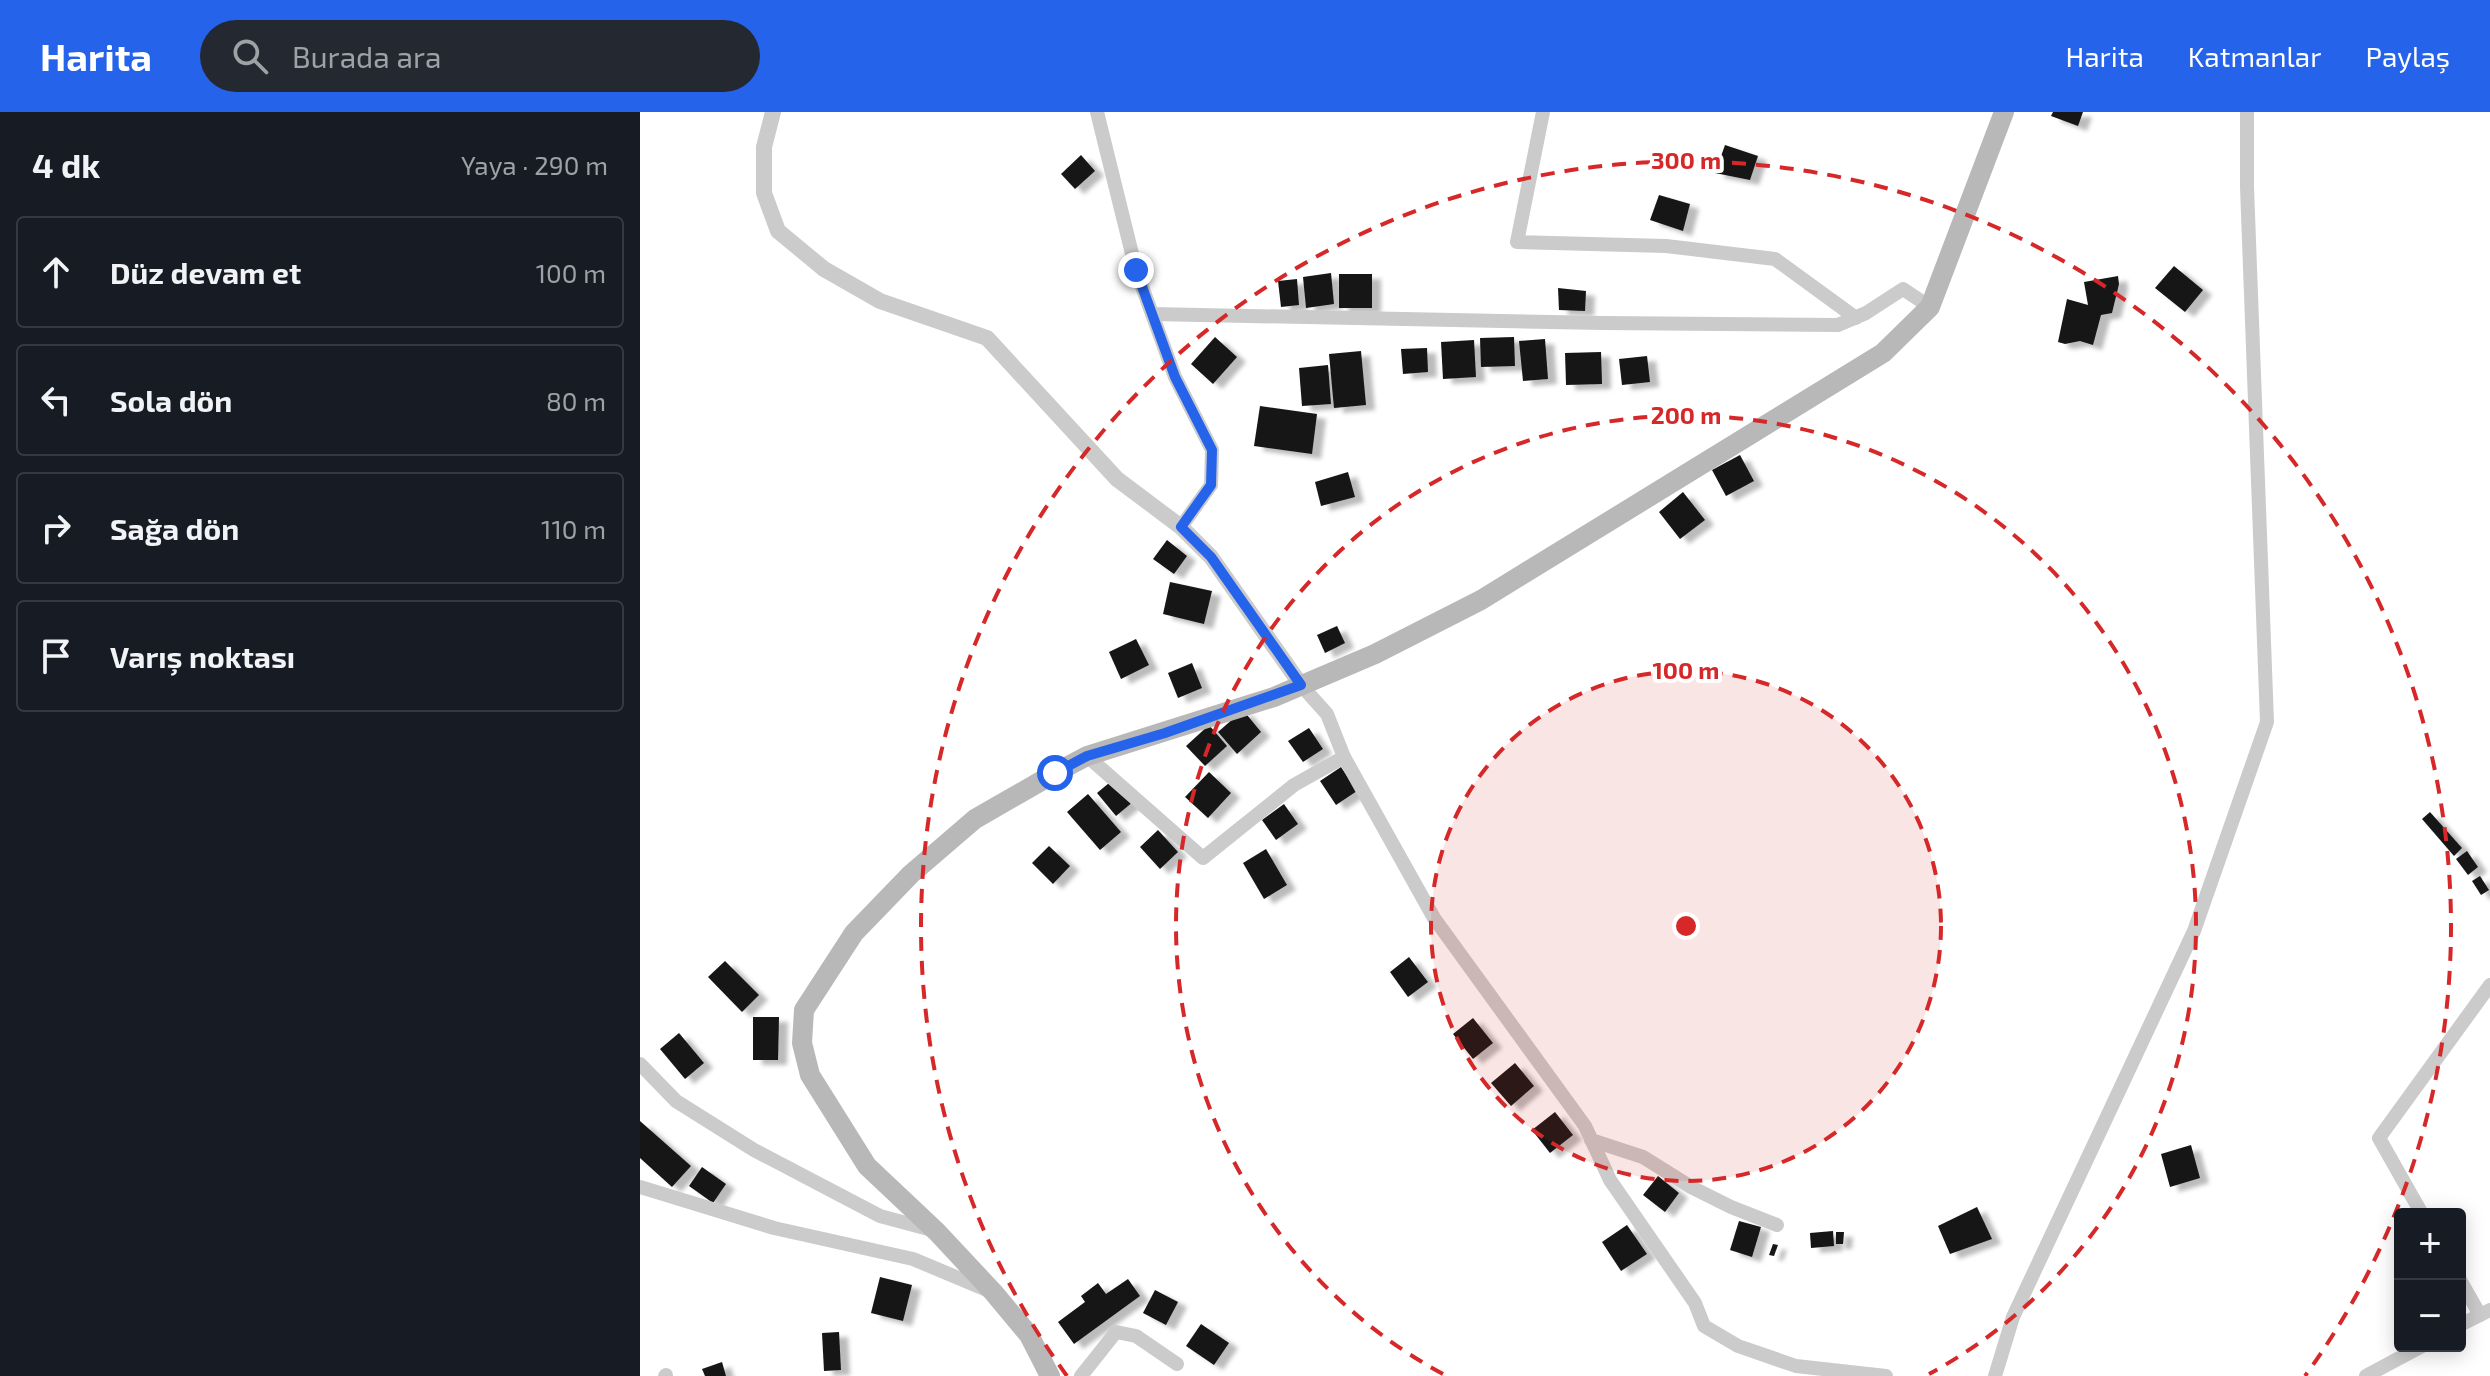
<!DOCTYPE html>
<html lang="tr">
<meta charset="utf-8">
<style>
:root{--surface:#171b24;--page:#242831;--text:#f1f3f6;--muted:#9ea1a6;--line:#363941;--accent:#2563eb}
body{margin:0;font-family:"Exo 2",sans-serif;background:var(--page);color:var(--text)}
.controls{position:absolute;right:24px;bottom:24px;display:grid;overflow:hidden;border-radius:8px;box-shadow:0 4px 20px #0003}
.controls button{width:72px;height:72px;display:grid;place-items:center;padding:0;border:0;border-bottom:2px solid var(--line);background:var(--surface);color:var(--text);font:40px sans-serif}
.stop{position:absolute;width:24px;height:24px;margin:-18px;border:6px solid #2563eb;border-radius:50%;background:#fff}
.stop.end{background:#2563eb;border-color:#fff;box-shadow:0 2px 8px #0008}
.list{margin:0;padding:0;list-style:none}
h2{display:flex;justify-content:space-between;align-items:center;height:104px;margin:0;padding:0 32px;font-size:34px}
h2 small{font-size:26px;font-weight:400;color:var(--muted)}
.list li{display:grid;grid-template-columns:52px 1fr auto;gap:24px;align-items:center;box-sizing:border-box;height:112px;margin:0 16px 16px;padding:0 16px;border:2px solid var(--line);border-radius:8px}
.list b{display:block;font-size:30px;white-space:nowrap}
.list em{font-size:26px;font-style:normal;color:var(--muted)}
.icon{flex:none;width:44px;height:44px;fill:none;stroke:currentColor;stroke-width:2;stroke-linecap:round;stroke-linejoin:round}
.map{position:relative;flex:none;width:1850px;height:1264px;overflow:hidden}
header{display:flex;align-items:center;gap:48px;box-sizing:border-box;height:112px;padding:0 40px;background:var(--accent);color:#fff}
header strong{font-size:38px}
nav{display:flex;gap:44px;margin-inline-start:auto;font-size:28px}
.search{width:560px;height:72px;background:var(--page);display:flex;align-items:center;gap:20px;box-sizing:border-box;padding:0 28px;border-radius:44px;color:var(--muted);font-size:30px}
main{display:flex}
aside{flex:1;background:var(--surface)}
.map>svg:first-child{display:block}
.building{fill:#151515;filter:url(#shadow)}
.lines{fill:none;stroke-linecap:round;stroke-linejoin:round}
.minor{stroke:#cbcbcb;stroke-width:14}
.tertiary{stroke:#cbcbcb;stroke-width:16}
.secondary{stroke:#b8b8b8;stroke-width:20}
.route{stroke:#2563eb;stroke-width:10}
.ring{fill:none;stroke:#d62828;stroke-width:4;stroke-dasharray:14 10}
.centre{fill:#d62828;stroke:#fff;stroke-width:4}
.ring-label{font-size:24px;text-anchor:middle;font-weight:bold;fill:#d62828;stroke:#fff;stroke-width:8;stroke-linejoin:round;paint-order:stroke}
</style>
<header>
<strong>Harita</strong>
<div class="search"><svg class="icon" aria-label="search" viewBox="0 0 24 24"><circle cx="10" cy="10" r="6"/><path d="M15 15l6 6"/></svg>Burada ara</div>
<nav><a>Harita</a><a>Katmanlar</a><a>Paylaş</a></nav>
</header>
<main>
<aside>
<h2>4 dk<small>Yaya · 290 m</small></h2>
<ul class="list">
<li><svg class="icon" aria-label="ahead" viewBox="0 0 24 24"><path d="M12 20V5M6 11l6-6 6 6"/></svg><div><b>Düz devam et</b></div><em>100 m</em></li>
<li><svg class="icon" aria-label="left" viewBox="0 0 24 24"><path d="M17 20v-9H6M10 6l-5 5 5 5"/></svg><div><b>Sola dön</b></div><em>80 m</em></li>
<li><svg class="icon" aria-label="right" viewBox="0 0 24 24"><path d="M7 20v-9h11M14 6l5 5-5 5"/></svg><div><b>Sağa dön</b></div><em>110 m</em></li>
<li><svg class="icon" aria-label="arrive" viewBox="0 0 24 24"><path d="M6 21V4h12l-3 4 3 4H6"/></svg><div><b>Varış noktası</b></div></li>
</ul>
</aside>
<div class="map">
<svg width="1850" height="1264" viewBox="0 0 1850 1264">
<defs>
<filter id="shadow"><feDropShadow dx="9" dy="5" stdDeviation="2" flood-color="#0004"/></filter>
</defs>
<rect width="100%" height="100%" fill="#fff"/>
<g class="building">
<polygon points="1413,0 1443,0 1438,14 1411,4"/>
<polygon points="1085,33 1118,44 1110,68 1075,61"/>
<polygon points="441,43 455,59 435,77 421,62"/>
<polygon points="1019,83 1050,92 1043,119 1010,108"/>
<polygon points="1534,154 1563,178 1545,200 1515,176"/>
<polygon points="691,161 694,192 666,196 663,165"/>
<rect x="699" y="162" width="33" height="34"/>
<polygon points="1478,164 1479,172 1472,201 1461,203 1453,233 1440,229 1425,232 1418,230 1427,187 1448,193 1444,170"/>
<polygon points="657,167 659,193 641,195 638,169"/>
<polygon points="918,176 946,179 945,199 919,198"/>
<polygon points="575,225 597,245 573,272 551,252"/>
<polygon points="874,225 875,254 841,255 840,226"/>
<polygon points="905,227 908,267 883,269 879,229"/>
<polygon points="834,228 836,265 803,267 801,230"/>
<polygon points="787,236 788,260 763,262 761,237"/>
<polygon points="721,239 726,293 694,296 689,242"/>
<polygon points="961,240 962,272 926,273 925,241"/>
<polygon points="1007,244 1010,270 982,273 979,247"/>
<polygon points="688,253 691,292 662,294 659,256"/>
<polygon points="620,294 677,302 672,342 614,334"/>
<polygon points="1100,343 1114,369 1086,384 1072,358"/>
<polygon points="708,360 715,385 681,394 675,370"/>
<polygon points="1043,380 1065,408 1040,427 1019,400"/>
<polygon points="527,428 547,444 534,462 513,447"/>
<polygon points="530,470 572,479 564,512 523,502"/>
<polygon points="697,514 705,531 685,541 677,523"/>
<polygon points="496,527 509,553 481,567 469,540"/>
<polygon points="552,551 562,576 538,586 528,561"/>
<polygon points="603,598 621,620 597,642 578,620"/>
<polygon points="569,613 587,634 565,654 546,634"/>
<polygon points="669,616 683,637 663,650 648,629"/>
<polygon points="701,655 717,679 696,693 680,669"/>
<polygon points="569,660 591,681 568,706 545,685"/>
<polygon points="475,666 494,689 476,704 457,681"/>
<polygon points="448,682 481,720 460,738 427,700"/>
<polygon points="644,692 658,712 636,728 622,708"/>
<polygon points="1790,700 1822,736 1814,744 1782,707"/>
<polygon points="518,718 538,740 520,757 500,735"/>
<polygon points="409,734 430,754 413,772 392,751"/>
<polygon points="626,737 647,773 624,787 603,751"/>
<polygon points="1827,739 1838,755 1828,763 1816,747"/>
<polygon points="1840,764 1849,778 1841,783 1832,769"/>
<polygon points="769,845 788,870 768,885 750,860"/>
<polygon points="85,849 119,883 102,900 68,865"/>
<polygon points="113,905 139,905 138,948 113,948"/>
<polygon points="833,906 853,931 833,947 813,922"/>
<polygon points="39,921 64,951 45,967 20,937"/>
<polygon points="875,951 894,974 871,994 851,971"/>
<polygon points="915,1000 933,1023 910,1041 892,1018"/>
<polygon points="0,1009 51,1054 32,1075 0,1046"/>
<polygon points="1551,1033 1560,1066 1530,1075 1521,1042"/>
<polygon points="62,1055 86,1072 73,1091 49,1074"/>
<polygon points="1018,1064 1039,1081 1025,1100 1003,1083"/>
<polygon points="1337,1095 1352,1127 1310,1142 1298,1114"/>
<polygon points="1099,1109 1121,1115 1112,1145 1090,1138"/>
<polygon points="987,1113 1007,1142 981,1159 962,1130"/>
<polygon points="1193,1119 1194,1134 1171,1136 1170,1121"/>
<polygon points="1196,1120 1204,1120 1203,1132 1196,1132"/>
<polygon points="1133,1132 1138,1133 1134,1144 1129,1143"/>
<polygon points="240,1165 272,1173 263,1209 231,1201"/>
<polygon points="488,1167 500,1184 434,1232 418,1210 445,1190 441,1184 458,1171 466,1182"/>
<polygon points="515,1178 538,1190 526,1213 503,1201"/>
<polygon points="561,1212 589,1231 574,1253 546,1234"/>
<polygon points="199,1220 201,1258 184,1259 182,1221"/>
<polygon points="82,1250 86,1264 65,1264 62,1257"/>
</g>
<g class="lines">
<g class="minor">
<polyline points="457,0 496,158 535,265 572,338 571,373 541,415"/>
<polyline points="903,0 877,130 1026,134 1135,147 1216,206"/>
<polyline points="512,202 963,211 1198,213 1226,201 1263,177 1290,195"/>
<polyline points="661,573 687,602 704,645 794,806 945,1014 970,1068 1055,1191 1064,1214 1098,1234 1156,1254 1246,1264"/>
<polyline points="447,644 563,746 654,673 704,645"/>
<polyline points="0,952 36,989 114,1038 240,1104 292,1118"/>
<polyline points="951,1028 1003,1045 1051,1075 1091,1095 1137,1113"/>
<polyline points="0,1075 134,1116 273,1147 347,1178"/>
<polyline points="1782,1102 1739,1026 1850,873"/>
<polyline points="1820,1168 1840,1203"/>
<polyline points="1820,1213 1850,1198"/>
<polyline points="25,1264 26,1263"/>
<polyline points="441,1264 476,1220 496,1224 537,1252"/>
<polyline points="1355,1264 1373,1205 1554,819 1627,610 1607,75 1607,0"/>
<polyline points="1726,1264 1782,1234"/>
</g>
<polyline class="tertiary" points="133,0 124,35 124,81 138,119 184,157 240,189 347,226 477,367 541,415 571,445 661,573"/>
<polyline class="secondary" points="410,1264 389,1223 354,1181 297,1120 227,1054 170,963 162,931 164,898 214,821 271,762 335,707 415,661 447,644 634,585 735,542 841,488 1243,241 1290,195 1364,0"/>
</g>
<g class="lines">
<polyline class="route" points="415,661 447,644 525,621 661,573 571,445 541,415 571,373 572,338 535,265 496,158"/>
</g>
<circle cx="1046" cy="814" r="255" fill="#d62828" fill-opacity=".12"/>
<g class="ring">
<circle cx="1046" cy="814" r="255"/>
<path d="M803 1262A510 510 0 1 1 1289 1262"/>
<path d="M427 1264A765 765 0 1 1 1665 1264"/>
</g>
<circle cx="1046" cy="814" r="12" class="centre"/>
<g class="ring-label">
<text x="1046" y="57">300 m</text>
<text x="1046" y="312">200 m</text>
<text x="1046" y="567">100 m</text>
</g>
</svg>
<div class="controls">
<button>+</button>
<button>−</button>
</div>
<div class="stop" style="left:415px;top:661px"></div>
<div class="stop end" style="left:496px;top:158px"></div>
</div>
</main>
